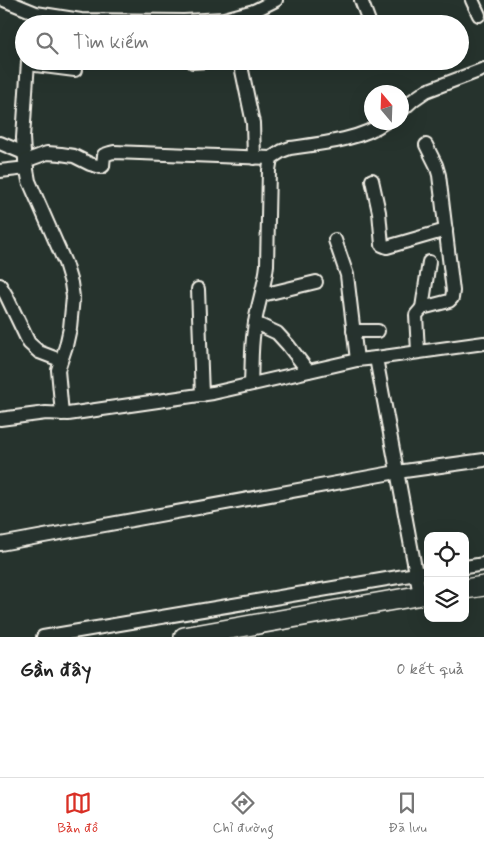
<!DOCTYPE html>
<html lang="vi">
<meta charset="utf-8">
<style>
:root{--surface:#fff;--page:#f2f2f2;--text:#222;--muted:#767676;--line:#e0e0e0;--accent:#d93025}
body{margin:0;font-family:Mynerve,sans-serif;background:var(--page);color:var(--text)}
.controls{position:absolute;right:15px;bottom:15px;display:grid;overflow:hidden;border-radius:10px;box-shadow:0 5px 20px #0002}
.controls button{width:45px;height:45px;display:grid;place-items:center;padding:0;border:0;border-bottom:1px solid var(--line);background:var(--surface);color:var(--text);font:25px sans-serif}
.compass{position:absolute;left:364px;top:85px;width:45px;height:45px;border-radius:50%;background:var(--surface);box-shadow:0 5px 20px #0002;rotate:341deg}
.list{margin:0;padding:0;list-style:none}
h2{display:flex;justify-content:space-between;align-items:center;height:65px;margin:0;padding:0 20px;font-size:21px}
h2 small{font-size:16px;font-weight:400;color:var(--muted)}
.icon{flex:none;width:28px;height:28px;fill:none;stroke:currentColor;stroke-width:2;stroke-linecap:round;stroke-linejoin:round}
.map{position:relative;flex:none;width:484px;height:637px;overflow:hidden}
.search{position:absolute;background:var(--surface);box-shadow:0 5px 20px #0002;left:15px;right:15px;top:15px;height:55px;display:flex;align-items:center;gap:12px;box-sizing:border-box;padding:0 18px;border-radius:28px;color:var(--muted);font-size:19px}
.sheet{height:140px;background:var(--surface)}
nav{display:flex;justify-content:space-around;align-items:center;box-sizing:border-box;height:70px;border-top:1px solid var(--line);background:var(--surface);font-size:14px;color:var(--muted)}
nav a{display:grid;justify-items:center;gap:2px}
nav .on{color:var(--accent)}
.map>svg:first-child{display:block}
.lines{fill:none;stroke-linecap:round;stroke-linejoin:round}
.minor-casing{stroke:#f4f1e8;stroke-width:16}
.highway-casing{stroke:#f4f1e8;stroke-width:22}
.minor{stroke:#26332d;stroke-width:12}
.highway{stroke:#26332d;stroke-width:19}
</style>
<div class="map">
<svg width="484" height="637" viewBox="0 0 484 637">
<rect width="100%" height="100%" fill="#26332d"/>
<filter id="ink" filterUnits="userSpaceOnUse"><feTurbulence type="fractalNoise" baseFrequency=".02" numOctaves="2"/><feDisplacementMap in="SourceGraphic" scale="10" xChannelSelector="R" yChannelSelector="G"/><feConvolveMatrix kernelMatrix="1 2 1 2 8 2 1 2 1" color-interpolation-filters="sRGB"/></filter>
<g filter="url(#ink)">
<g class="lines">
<g class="minor-casing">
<g id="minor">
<polyline points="4,0 36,13 81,20 184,21 224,19 254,11 276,0"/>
<polyline points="361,0 370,24"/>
<polyline points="472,0 479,15"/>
<polyline points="254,11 258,24"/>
<polyline points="28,61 23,138 24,153 29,181 65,263 71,283 73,297 70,328 66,346 58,370 62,414"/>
<polyline points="240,61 253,123 254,158"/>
<polyline points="193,62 208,61"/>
<polyline points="28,64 75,70"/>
<polyline points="402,110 413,100 426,91 484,69"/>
<polyline points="0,143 24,153"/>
<polyline points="25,161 47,153 61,154 74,156 90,164 101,167 103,166 104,155 110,153 114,152 271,158"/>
<polyline points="0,171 27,168"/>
<polyline points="372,180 379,212 382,245 387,247 446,230"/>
<polyline points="335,240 347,275 357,360"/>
<polyline points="0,285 6,295 29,343 39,352 60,360"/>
<polyline points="198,289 202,395"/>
<polyline points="262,295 316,282"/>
<polyline points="422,308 429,262"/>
<polyline points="255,323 277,333 288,345 308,371"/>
<polyline points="353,331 378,331"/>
<polyline points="418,351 416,315 422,308 449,301 452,298 453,291 439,175 436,165 426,145"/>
<path d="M251,384C252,366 251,348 254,330C256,308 265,287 267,265L269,170L271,158L282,151L290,148C319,144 361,140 385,122"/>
<polyline points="0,419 46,413 68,414 213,393 357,360 376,358"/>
<polyline points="0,544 397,472 484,460"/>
<polyline points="465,567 484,564"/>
<polyline points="420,595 376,358 484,343"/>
<polyline points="43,637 428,572"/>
</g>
</g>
<g class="highway-casing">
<g id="highway">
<polyline points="465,589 484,586"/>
<polyline points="184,637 428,594"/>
</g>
</g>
<use href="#minor" class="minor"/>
<use href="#highway" class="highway"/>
</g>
</g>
</svg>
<div class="controls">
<button><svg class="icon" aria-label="locate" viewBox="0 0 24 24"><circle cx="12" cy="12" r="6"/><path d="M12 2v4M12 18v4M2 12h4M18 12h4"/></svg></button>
<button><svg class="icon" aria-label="layers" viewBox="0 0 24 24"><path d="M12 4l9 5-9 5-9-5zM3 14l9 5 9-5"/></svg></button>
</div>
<svg class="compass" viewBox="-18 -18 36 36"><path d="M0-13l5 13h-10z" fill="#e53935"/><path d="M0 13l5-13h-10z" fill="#767676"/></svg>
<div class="search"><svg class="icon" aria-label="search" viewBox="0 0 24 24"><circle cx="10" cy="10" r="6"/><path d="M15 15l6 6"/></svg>Tìm kiếm</div>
</div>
<section class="sheet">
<h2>Gần đây<small>0 kết quả</small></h2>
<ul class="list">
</ul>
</section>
<nav>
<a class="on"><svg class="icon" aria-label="map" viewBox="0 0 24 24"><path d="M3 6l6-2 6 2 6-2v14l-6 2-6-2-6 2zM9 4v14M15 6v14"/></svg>Bản đồ</a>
<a><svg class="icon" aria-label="directions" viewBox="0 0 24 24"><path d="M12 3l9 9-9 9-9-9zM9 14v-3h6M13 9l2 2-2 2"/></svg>Chỉ đường</a>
<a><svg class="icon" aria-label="saved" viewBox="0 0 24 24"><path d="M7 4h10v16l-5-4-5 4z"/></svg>Đã lưu</a>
</nav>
